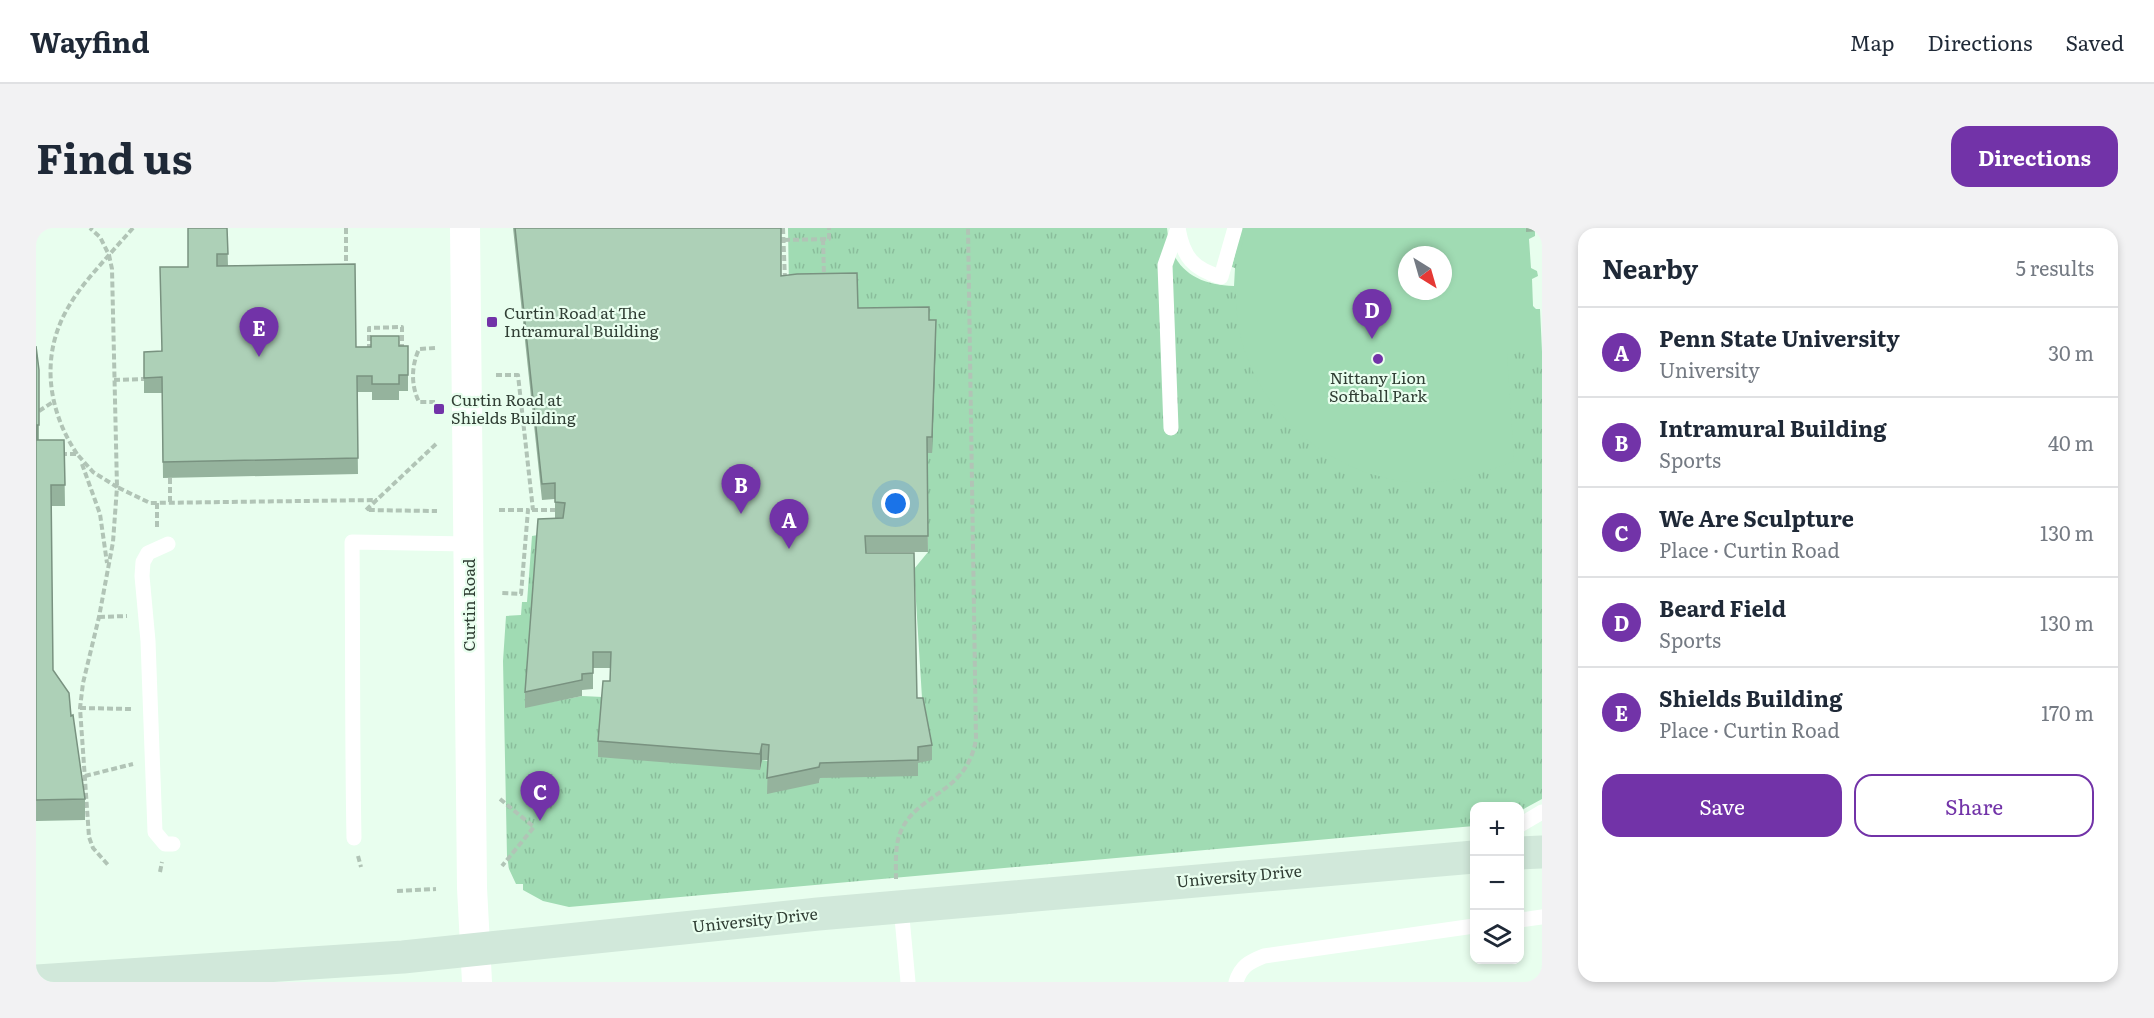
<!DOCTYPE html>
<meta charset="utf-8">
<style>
:root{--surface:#fff;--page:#f2f2f3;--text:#1f2937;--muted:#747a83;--line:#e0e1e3;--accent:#7233a8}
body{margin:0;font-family:Literata,serif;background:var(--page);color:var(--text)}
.controls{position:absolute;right:18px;bottom:18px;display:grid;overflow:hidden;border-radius:12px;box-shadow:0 3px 9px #0003}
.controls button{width:54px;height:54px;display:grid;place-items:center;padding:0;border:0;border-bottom:2px solid var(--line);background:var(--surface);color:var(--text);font:30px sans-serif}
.compass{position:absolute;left:1362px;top:18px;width:54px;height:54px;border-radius:50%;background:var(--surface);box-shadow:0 3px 9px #0003;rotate:143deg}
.you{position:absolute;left:860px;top:276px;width:21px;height:21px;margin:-15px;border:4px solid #fff;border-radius:50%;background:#1a73e8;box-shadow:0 0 0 9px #1a73e833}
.badge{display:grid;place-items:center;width:39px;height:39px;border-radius:50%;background:var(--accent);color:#fff;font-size:20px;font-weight:700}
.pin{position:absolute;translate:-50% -50px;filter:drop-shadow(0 2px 3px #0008)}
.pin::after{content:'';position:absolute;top:32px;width:21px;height:18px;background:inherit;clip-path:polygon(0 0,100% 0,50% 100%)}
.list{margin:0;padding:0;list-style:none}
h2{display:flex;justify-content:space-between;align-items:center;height:78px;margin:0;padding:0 24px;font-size:26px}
h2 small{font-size:20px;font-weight:400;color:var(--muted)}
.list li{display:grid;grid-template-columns:39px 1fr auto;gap:18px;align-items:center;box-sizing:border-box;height:90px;padding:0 24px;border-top:2px solid var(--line)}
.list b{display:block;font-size:22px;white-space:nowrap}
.list p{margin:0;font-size:20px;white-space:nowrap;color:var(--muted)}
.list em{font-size:20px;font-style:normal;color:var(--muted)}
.actions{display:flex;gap:12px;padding:18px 24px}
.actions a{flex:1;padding:14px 0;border:2px solid var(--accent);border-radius:18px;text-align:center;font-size:21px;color:var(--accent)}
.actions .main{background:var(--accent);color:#fff}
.icon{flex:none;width:33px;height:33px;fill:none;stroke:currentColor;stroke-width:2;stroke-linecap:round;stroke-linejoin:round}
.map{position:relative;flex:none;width:1506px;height:754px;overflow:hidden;border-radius:18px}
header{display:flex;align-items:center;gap:36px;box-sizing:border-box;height:84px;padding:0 30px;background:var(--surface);border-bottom:2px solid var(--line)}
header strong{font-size:28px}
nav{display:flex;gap:33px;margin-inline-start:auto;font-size:21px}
.intro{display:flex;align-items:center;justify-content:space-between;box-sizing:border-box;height:144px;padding:0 36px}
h1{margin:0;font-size:42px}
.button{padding:15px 27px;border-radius:18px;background:var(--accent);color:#fff;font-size:21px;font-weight:700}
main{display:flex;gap:36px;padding:0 36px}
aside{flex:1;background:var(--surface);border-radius:18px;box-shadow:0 3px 9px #0003}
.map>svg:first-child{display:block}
.grass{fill:url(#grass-tufts)}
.pitch{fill:#a0dbb3;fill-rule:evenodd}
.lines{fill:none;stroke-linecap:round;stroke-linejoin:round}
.path{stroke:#b1c4b6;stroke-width:4;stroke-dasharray:6 3;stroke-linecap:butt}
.service{stroke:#fff;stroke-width:15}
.minor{stroke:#fff;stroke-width:30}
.secondary{stroke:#d1e8da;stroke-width:33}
.wall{fill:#95b39d}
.shaded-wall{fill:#799280}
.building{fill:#add0b7;stroke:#799280;stroke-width:1.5}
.poi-dot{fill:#7233a8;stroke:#e8feee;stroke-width:2}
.labels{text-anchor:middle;stroke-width:4.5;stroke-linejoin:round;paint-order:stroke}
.poi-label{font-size:16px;fill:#303e34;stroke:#e8feee;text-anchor:start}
.street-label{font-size:16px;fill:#303e34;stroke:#e8feee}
</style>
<header>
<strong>Wayfind</strong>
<nav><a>Map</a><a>Directions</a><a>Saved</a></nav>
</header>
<div class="intro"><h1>Find us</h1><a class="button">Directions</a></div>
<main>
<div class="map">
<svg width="1506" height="754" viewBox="0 0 1506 754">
<defs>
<pattern id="grass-tufts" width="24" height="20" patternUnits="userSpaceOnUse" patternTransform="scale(1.5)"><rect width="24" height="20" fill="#a0dbb3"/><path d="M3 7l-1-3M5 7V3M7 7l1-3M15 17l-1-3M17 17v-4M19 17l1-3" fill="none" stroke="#8abd9b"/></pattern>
</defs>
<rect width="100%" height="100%" fill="#e8feee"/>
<path class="grass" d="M752,0H1131C1134,40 1160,57 1198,58L1199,40L1196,39L1205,0H1390L1215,12L1309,223L1449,0L1483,124H1506V571L1484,583V578H1438V598L533,679L507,673L487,662V656H480L473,641L471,628L467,433L470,388L485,387L486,374H491L496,308L502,307L489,479L546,468L567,469L724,542L726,532L733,533L783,555L784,550L882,535L887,486L878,341L892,324L891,225L896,224L822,96L753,62Z"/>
<path class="pitch" d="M1210,0H1504V3L1499,4V8L1493,11L1495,40L1501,43L1502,48L1496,51L1497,78L1500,81H1504L1506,124H1471L1478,233C1446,246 1412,257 1377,254C1283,247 1202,167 1200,72C1199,47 1204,24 1210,0ZM1371,27H1407V63H1371Z"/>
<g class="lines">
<g class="path">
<polyline points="97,0 73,27 76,41 81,259 114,275 341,272"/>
<polyline points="310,0 310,38"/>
<polyline points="747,0 749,52"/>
<polyline points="787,11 788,49"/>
<polyline points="748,12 793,11 793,0"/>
<path d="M399,120L383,121C375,139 375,157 383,174H399"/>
<polyline points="333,122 333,100 366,99 366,121"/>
<polyline points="460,147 482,147 497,282"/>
<polyline points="78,152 108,151"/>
<polyline points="3,183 17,174"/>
<polyline points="400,216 330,282 401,283"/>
<polyline points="25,226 41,226 57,244 81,259 77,314 63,389 47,455 44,480 53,609 57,620 73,638"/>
<path d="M41,226C11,181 4,126 33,78C44,59 59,43 73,27L64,9L54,0"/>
<polyline points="46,236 64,286 71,335"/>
<polyline points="134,250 134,274"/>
<polyline points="121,275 121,301"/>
<polyline points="463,282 492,282 485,366 465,365"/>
<polyline points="496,282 519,282"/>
<polyline points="63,389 91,388"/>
<polyline points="44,480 95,481"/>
<polyline points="49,548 97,536"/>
<polyline points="464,571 498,599 466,638"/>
<polyline points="322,628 325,639"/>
<polyline points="124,644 126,634"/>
<path d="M860,651C860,637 859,621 863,608C877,565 931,568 940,511L932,0"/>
<polyline points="361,663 400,661"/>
</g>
<g class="service">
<path d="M1142,0C1147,29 1157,41 1185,49L1199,0"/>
<polyline points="1135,200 1129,37 1142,0"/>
<polyline points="132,316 112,325 107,334 106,348 112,413 119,604 129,616 137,616"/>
<polyline points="1484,597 1506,584"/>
<path d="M318,610C316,511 317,412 316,314L433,316"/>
<polyline points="865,679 872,754"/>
<polyline points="1484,692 1506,689"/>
<path d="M1200,754C1205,738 1213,734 1228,728L1438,698"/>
</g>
<polyline class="minor" points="429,0 436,660 441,754"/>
<g class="secondary">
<polyline points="1484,625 1506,624"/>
<polyline points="0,753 367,729 782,686 1438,629"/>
</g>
</g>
<g class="wall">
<polygon points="191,0 192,38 320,119 372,118 372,163 363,163 363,172 336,172 336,164 321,164 322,246 127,250 126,165 108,165 108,124 125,123 152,39"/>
<polygon points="477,0 745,0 745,48 822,80 893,92 900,108 896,225 891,225 892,324 830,324 896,517 896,532 882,535 882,548 784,550 783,555 731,566 732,532 726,532 724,542 562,529 562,513 574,453 575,440 557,440 557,461 546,462 546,468 489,480 489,464 519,290 519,271 506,272"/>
<polygon points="1490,0 1504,0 1504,3 1490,4"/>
<polygon points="0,118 3,142 3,212 28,212 29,278 15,278 17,442 35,488 49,571 49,592 0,593"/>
</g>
<g class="shaded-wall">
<polygon points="900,92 900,108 896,225 896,209"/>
<polygon points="726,516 726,532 724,542 724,526"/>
</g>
<g class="building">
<polygon points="152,0 191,0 192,26 181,26 181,38 319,36 320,119 335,119 335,108 363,108 363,118 372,118 372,147 363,147 363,156 336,156 336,148 321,148 322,230 127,234 126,149 108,150 108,124 126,123 124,39 152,39"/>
<polygon points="479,0 745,0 745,48 761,46 821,45 822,80 893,79 893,92 900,92 896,209 891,209 892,308 829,308 830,325 878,325 881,470 887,470 896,517 882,519 882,532 784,535 783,539 731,550 733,517 726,516 724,526 562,513 567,453 574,453 575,424 557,424 557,445 546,446 546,452 489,464 502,291 527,290 529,275 519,274 519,255 506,256"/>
<polygon points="0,118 3,142 3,197 1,197 1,212 28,212 29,257 15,257 17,442 33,465 35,488 37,487 49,571 0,572"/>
</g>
<g class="poi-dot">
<rect x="450" y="88" width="12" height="12" rx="3"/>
<circle cx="1342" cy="131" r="6"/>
<rect x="397" y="175" width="12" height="12" rx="3"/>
</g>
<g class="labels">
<g class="poi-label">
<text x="468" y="91">Curtin Road at The<tspan x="468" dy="18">Intramural Building</tspan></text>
<text x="1342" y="156" text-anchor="middle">Nittany Lion<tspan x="1342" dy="18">Softball Park</tspan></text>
<text x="415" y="178">Curtin Road at<tspan x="415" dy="18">Shields Building</tspan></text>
</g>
<g class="street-label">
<text transform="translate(433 377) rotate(-90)" y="6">Curtin Road</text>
<text transform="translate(1203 648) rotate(-5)" y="6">University Drive</text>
<text transform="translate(719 692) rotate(-6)" y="6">University Drive</text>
</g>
</g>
</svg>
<div class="controls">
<button>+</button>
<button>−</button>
<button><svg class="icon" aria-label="layers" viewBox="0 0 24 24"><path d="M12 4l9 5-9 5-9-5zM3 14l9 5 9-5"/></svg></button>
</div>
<svg class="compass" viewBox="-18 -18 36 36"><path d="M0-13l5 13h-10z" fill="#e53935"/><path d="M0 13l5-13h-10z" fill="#747a83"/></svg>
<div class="you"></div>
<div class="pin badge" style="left:753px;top:321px">A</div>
<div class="pin badge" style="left:705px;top:286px">B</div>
<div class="pin badge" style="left:504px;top:593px">C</div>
<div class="pin badge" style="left:1336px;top:111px">D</div>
<div class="pin badge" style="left:223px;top:129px">E</div>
</div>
<aside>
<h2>Nearby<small>5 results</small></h2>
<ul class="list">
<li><span class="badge">A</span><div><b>Penn State University</b><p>University</p></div><em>30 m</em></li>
<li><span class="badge">B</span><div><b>Intramural Building</b><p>Sports</p></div><em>40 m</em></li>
<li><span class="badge">C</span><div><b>We Are Sculpture</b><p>Place · Curtin Road</p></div><em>130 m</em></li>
<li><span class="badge">D</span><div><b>Beard Field</b><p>Sports</p></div><em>130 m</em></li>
<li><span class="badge">E</span><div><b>Shields Building</b><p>Place · Curtin Road</p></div><em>170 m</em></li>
</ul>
<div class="actions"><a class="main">Save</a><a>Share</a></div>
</aside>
</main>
